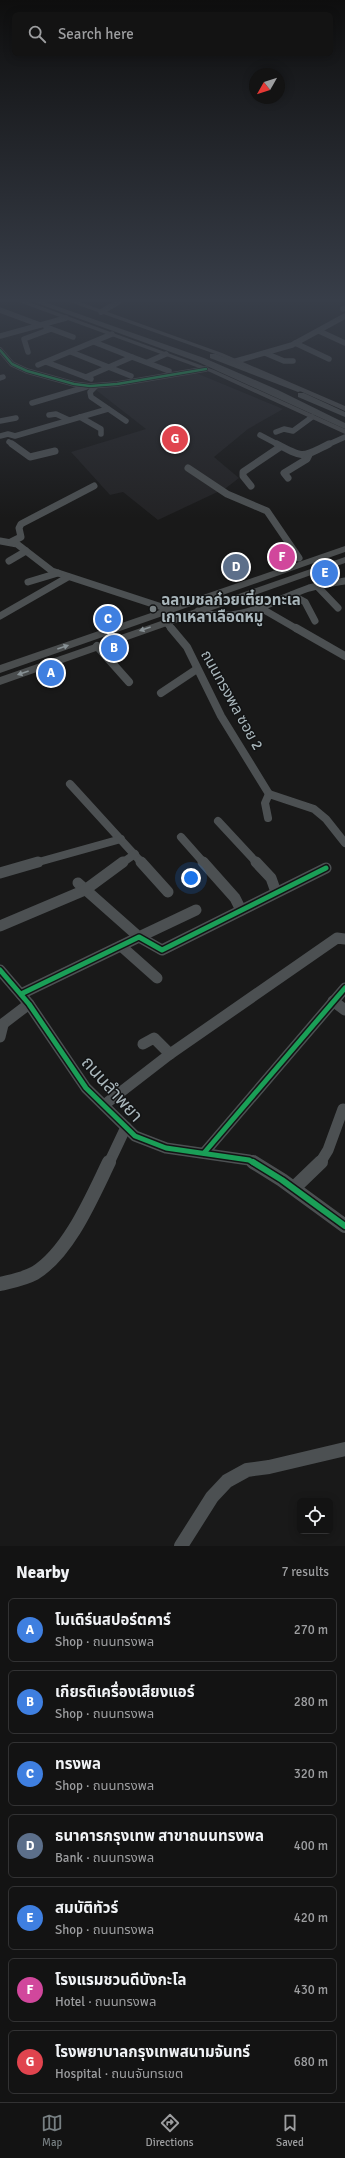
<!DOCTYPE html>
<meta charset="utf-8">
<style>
:root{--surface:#131313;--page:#1c1c1c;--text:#f1f3f6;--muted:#9d9ea0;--line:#323233;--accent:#777f82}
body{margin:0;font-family:Signika,"Noto Sans Thai",sans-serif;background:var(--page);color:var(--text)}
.controls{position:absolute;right:12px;bottom:12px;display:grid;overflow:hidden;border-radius:6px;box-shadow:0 2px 10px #0003}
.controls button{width:36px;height:36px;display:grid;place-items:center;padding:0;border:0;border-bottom:1px solid var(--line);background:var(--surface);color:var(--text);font:20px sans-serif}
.compass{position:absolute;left:249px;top:68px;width:36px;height:36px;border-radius:50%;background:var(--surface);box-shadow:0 2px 10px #0003;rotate:231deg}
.you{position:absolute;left:191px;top:878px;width:14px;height:14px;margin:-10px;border:3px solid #fff;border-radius:50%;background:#1a73e8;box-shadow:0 0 0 6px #1a73e833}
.badge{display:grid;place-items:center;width:26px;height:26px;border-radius:50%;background:var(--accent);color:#fff;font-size:13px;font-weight:700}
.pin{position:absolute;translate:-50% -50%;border:2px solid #fff;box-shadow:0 1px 4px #0006}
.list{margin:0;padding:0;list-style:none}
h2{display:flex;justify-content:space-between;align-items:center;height:52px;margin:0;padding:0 16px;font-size:17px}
h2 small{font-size:13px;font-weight:400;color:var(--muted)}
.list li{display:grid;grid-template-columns:26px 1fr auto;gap:12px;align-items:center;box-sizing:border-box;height:64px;margin:0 8px 8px;padding:0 8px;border:1px solid var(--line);border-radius:6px}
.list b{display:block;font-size:15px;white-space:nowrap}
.list p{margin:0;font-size:13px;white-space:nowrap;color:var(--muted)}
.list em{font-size:13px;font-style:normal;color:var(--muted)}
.icon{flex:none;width:22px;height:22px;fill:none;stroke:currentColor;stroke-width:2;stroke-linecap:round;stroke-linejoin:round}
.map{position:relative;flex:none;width:345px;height:1546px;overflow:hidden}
.search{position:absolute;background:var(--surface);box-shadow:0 2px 10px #0003;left:12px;right:12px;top:12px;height:44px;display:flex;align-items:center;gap:10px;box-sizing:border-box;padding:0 14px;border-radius:6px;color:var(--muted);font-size:15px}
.sheet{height:556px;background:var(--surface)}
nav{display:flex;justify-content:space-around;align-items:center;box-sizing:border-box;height:56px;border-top:1px solid var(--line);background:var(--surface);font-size:11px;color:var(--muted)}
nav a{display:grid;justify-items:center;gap:2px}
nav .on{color:var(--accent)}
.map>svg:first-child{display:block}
.built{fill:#232325}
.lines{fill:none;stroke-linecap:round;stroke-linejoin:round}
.minor-far4{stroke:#4c5052;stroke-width:5.5}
.minor-far3{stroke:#4c5052;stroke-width:7}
.minor-far2{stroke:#4c5052;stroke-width:8}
.minor-far1{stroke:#4c5052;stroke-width:11}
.minor{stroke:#4c5052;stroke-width:14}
.major{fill:#4a4c4d;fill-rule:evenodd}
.highway{fill:#4a4d4e;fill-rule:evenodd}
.cycleway-far2-casing{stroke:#131415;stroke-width:4}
.cycleway-far1-casing{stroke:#131415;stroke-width:8}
.cycleway-casing{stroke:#131415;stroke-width:9}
.cycleway-far2{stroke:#1a9f57;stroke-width:2.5}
.cycleway-far1{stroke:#1a9f57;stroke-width:5}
.cycleway{stroke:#1a9f57;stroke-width:6}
.oneway{fill:#889195}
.poi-dot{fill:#777f82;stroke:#131415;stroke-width:1.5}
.labels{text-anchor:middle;stroke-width:3;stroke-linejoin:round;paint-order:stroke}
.poi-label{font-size:15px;font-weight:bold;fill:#a9b6bb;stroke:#131415;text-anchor:start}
.street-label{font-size:15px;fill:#a9b6bb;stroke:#131415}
.near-street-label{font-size:18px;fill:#a9b6bb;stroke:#131415}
</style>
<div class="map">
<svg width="345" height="1546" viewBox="0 0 345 1546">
<rect width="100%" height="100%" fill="#191919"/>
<polygon class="built" points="196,373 283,409 248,429 214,457 239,478 226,488 158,520 123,492 110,495 71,452 146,429 96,390 98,388"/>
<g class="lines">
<g class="minor-far4">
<polyline points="343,309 345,308"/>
<polyline points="0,310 40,325"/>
<polyline points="101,312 120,301"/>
<polyline points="46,327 73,337"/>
<polyline points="319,331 345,343"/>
<polyline points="0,336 66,318"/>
<polyline points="295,343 329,359"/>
<polyline points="0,350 12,364 27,371 74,384 90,386 117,384 206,369"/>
<polyline points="28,352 24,339 51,329"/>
<polyline points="71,352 131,376"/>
<polyline points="265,353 284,361 293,361"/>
<polyline points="132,357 169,371"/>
<polyline points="236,361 292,345 345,316"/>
<polyline points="46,362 91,379"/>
<polyline points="148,362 166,354"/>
<polyline points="38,365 112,334"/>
<polyline points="86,377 132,357 94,342"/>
<polyline points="0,378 3,377"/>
<polyline points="96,386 90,392 91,397 126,421"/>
<polyline points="32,403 86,387"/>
<polyline points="49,415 56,414 69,420"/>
<polyline points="80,417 101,429 101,434"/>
<polyline points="0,421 16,418"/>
<polyline points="276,432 284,429 293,431 312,417"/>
<polyline points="260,435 279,445"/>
<polyline points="0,436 8,434 15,436 108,409"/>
<polyline points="9,442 14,445"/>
<polyline points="327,445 345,437"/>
</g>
<g class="minor-far3">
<polyline points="12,444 30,457 55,451"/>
<path d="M277,444C305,459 302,457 329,444"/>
<polyline points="188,468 227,494 267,511 299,558"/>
<polyline points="288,478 284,473 307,459 309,455"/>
<polyline points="251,486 243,476 243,472 280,447"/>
<polyline points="0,541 17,544 52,571 171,610"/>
<polyline points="11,542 21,537 19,528 21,524 94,486"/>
<polyline points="9,561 26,551"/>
<polyline points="28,582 58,573"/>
<polyline points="317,586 338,608"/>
<polyline points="292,595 305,602 315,621"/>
<polyline points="259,607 297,629"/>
<path d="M198,611C239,625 271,601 309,588C320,585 333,583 345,581"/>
<polyline points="0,616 68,577"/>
<polyline points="166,622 172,629"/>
</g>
<g class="minor-far2">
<polyline points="171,628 187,647 221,716 269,794"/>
<polyline points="296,628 345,656"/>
<polyline points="97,646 129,682"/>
<polyline points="161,693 197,669"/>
<polyline points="70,784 142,863"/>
<polyline points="268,818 265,803 269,794 314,809 326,819 345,843"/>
<polyline points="218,821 257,863"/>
<polyline points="181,837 204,863"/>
<polyline points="35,863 121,839"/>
<polyline points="122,863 135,854"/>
</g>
<g class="minor-far1">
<polyline points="141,862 168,892"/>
<polyline points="203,862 235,898 241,910"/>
<polyline points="256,862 271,878 276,892"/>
<polyline points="0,873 38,862"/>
<polyline points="78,883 139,937 196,910"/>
<polyline points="0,926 85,890 123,862"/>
<polyline points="121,946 157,978"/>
<polyline points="0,970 29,1004 86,1088 135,1136 166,1148 249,1160 254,1163"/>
<polyline points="21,994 139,937 162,950 326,868"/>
<polyline points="333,1001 345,1010"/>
<polyline points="0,1026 29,1004"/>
<polyline points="0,1037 3,1025"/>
<polyline points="143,1044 154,1038 170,1054"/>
<polyline points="104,1105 170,1054 337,938 345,939"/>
<polyline points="204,1153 345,988"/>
<polyline points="109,1163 126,1127"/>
<polyline points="320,1163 328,1150 343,1109"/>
</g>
<g class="minor">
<polyline points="253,1162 282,1180 345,1226"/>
<polyline points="294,1188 321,1162"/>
<path d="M0,1284C12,1281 24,1279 35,1273C69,1252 92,1197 109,1162"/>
<polyline points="181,1546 212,1497 227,1481 247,1470 269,1467 345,1449"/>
</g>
<g class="major">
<polygon points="16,301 26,301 214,370 345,429 345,434 210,372"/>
<polygon points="67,301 77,301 222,353 345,406 345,411 218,355"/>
</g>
<g class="highway">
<polygon points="31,301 42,301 204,358 278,390 345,423 345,429 198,362"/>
<polygon points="210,354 216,354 305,390 298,392 210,358"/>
<polygon points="298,393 304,393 345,412 345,417 298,397"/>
<polygon points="345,546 345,552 0,673 0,665"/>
<polygon points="345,557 345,563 0,685 0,677"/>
</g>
<g class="cycleway-far2-casing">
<polyline id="cycleway-far2" points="0,350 12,364 27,371 74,384 90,386 117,384 206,369"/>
</g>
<g class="cycleway-far1-casing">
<g id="cycleway-far1">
<polyline points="0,970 29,1004 86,1088 135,1136 166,1148 249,1160 254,1163"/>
<polyline points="21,994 139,937 162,950 326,868"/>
<polyline points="204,1153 345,988"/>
</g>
</g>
<g class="cycleway-casing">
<polyline id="cycleway" points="253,1162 282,1180 345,1226"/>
</g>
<use href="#cycleway-far2" class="cycleway-far2"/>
<use href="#cycleway-far1" class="cycleway-far1"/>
<use href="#cycleway" class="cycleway"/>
</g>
<defs><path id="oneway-solid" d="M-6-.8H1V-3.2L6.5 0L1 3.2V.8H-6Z"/></defs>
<g class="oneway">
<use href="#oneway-solid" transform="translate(145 629) rotate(161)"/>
<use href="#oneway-solid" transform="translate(63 647) rotate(-19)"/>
<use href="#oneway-solid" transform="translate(23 673) rotate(161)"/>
</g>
<linearGradient id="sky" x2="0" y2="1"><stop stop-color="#0e0e0e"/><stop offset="0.58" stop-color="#383e49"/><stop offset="1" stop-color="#383e49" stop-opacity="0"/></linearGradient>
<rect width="345" height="518" fill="url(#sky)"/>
<circle class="poi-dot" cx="153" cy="609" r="4"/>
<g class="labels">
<g class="poi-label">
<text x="161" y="605">ฉลามชลก๋วยเตี๋ยวทะเล<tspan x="161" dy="17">เกาเหลาเลือดหมู</tspan></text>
</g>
<g class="street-label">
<text transform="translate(232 700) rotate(61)" y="5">ถนนทรงพล ซอย 2</text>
</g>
<g class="near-street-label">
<text transform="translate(112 1089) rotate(48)" y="6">ถนนลำพยา</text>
</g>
</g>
</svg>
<div class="controls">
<button><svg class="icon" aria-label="locate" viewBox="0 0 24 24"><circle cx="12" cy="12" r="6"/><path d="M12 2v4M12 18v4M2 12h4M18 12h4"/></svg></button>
</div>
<svg class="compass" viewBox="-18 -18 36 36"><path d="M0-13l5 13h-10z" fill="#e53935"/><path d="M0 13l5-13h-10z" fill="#9d9ea0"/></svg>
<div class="you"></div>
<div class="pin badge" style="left:51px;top:673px;background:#3f7fe0">A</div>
<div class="pin badge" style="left:114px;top:648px;background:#3f7fe0">B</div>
<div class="pin badge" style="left:108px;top:619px;background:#3f7fe0">C</div>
<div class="pin badge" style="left:236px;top:567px;background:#5c6f8a">D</div>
<div class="pin badge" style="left:325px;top:573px;background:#3f7fe0">E</div>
<div class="pin badge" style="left:282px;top:557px;background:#d1479c">F</div>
<div class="pin badge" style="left:175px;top:439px;background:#e0444e">G</div>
<div class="search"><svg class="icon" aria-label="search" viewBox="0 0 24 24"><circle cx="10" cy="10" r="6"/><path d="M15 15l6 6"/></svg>Search here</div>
</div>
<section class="sheet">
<h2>Nearby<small>7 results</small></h2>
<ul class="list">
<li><span class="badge" style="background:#3f7fe0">A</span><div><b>โมเดิร์นสปอร์ตคาร์</b><p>Shop · ถนนทรงพล</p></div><em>270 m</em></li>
<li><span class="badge" style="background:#3f7fe0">B</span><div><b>เกียรติเครื่องเสียงแอร์</b><p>Shop · ถนนทรงพล</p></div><em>280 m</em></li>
<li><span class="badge" style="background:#3f7fe0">C</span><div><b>ทรงพล</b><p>Shop · ถนนทรงพล</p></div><em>320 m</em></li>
<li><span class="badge" style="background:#5c6f8a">D</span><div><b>ธนาคารกรุงเทพ สาขาถนนทรงพล</b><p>Bank · ถนนทรงพล</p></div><em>400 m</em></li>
<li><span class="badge" style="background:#3f7fe0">E</span><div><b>สมบัติทัวร์</b><p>Shop · ถนนทรงพล</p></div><em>420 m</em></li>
<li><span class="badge" style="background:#d1479c">F</span><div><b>โรงแรมชวนดีบังกะโล</b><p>Hotel · ถนนทรงพล</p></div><em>430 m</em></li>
<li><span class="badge" style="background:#e0444e">G</span><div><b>โรงพยาบาลกรุงเทพสนามจันทร์</b><p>Hospital · ถนนจันทรเขต</p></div><em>680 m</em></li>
</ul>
</section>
<nav>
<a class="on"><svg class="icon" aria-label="map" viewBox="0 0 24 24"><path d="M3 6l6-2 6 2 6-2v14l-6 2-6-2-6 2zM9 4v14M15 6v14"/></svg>Map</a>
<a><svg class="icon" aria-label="directions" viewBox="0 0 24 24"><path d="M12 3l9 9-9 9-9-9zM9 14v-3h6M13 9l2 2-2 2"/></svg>Directions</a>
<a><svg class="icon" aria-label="saved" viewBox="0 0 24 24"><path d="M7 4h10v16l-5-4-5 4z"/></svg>Saved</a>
</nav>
